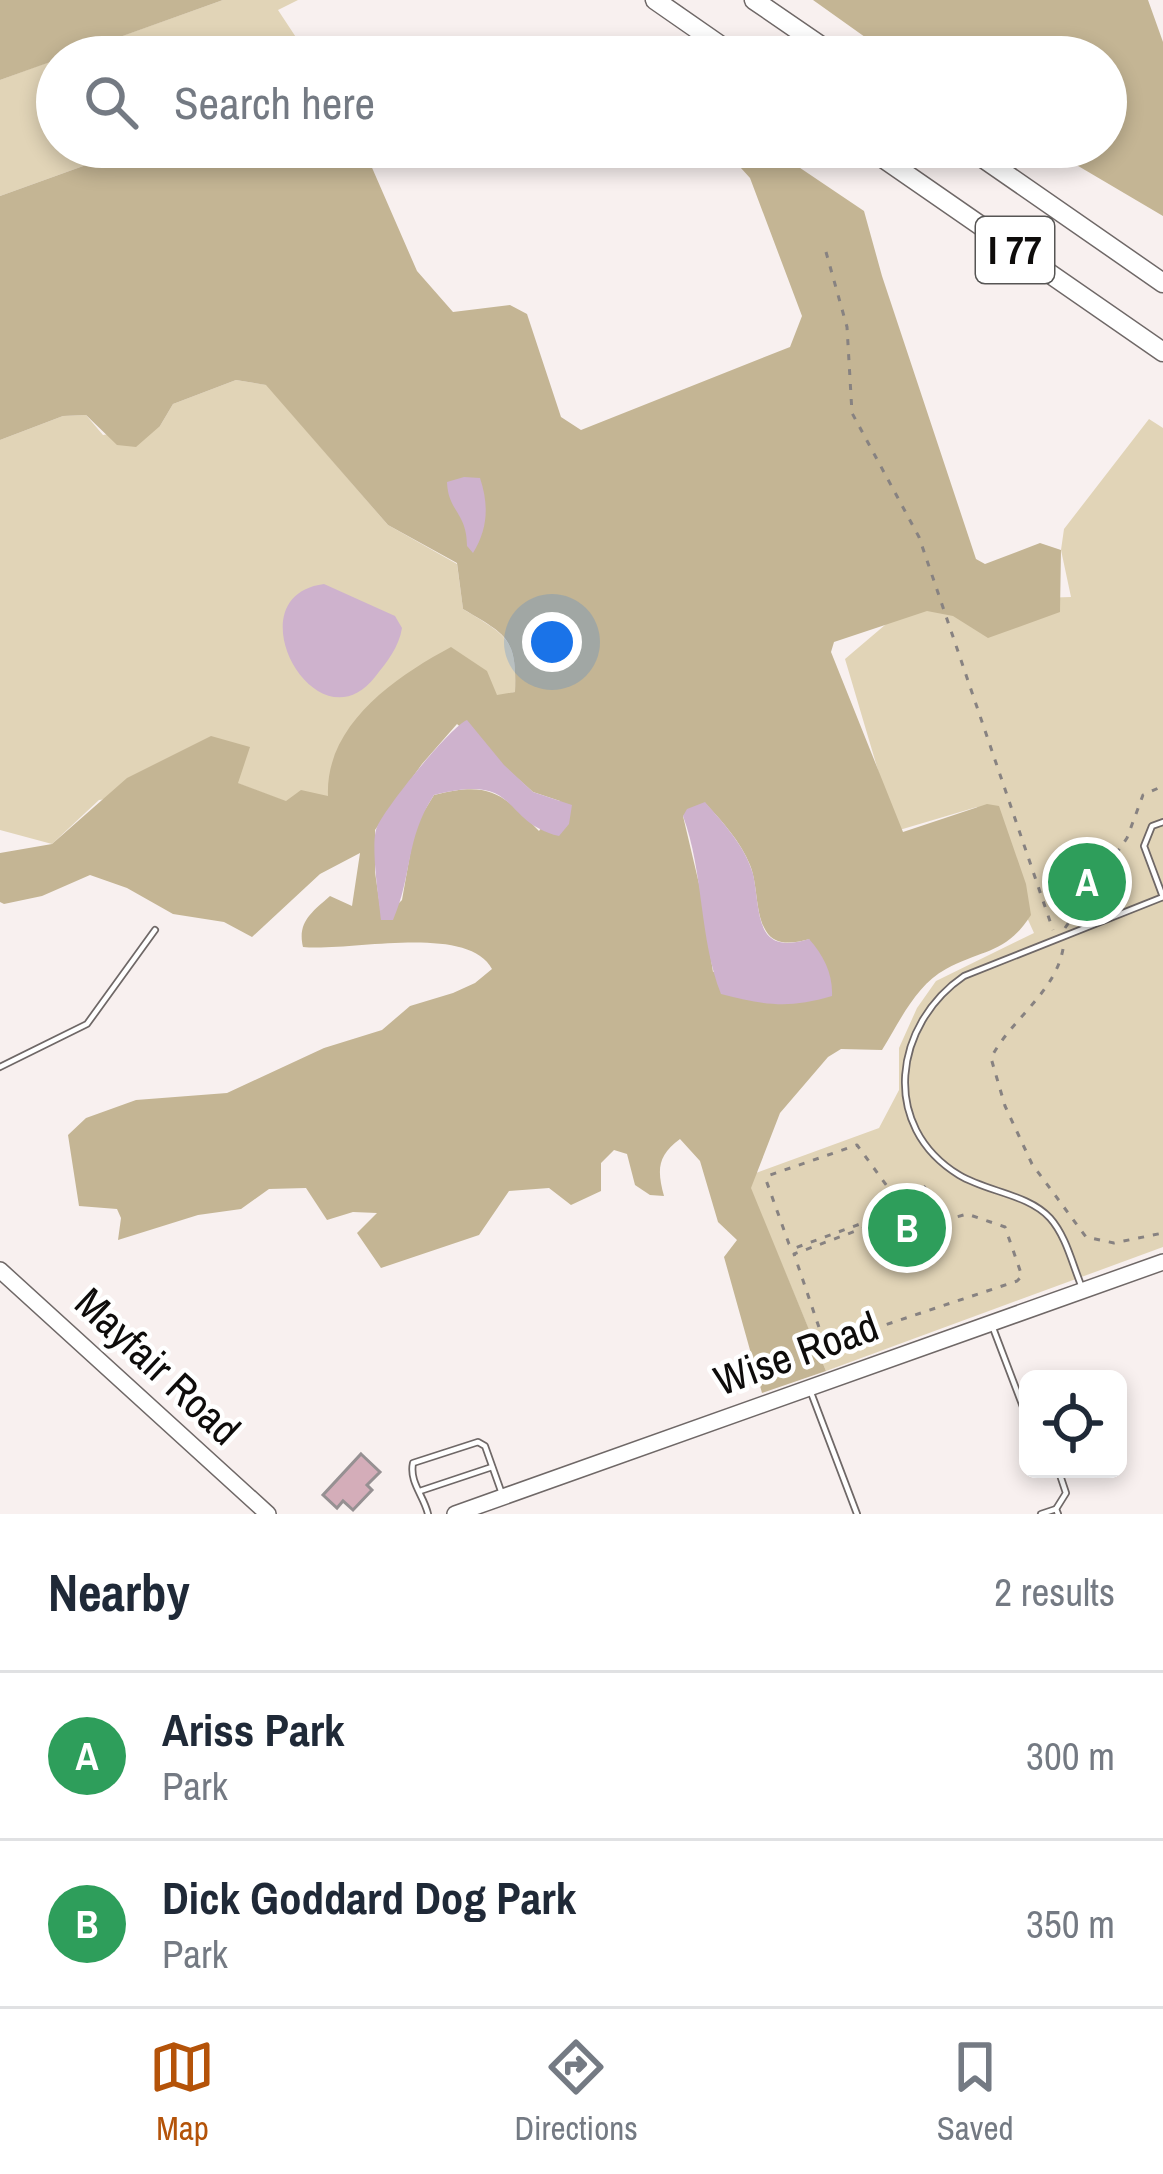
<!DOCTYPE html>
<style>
:root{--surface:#fff;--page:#f6f6f7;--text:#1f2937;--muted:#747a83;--line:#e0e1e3;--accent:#b45309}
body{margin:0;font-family:"Archivo Narrow",sans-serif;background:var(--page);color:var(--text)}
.controls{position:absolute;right:36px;bottom:36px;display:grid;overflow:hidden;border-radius:18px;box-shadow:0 6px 18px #0003}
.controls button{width:108px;height:108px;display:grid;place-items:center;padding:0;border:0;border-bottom:3px solid var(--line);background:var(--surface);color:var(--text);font:60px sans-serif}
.you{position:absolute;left:552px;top:642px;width:42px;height:42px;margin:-30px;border:9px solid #fff;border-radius:50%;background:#1a73e8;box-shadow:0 0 0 18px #1a73e833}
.badge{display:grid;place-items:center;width:78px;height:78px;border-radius:50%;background:var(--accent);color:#fff;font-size:39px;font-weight:700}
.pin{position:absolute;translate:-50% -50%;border:6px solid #fff;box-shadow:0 3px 12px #0006}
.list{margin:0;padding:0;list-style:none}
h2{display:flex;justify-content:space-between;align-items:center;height:156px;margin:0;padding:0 48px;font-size:51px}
h2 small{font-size:39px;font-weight:400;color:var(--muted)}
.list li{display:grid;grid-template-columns:78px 1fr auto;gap:36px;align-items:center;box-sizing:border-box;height:168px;padding:0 48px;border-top:3px solid var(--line)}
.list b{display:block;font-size:45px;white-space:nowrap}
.list p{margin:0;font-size:39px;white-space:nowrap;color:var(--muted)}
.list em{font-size:39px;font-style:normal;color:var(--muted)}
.icon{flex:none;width:66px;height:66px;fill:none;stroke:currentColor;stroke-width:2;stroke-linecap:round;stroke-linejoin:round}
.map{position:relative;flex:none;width:1163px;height:1514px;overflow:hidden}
.search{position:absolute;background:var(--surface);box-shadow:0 6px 18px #0003;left:36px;right:36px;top:36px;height:132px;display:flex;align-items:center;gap:30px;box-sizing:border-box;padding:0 42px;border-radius:66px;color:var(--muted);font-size:45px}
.sheet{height:492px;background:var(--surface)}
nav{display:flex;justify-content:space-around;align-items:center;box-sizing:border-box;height:168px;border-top:3px solid var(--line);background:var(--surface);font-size:33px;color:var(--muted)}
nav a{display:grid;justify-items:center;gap:6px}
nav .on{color:var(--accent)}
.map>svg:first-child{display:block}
.green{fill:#e1d4b7}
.forest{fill:#c4b594;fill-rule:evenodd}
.water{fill:#ceb2cd}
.building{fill:#d4adb9;stroke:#969092;stroke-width:3}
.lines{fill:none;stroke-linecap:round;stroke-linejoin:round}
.lane-casing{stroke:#6f6867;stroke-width:8}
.secondary-casing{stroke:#6f6867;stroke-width:18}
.highway-casing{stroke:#6f6867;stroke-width:21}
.path{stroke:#878281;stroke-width:3;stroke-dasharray:6 9;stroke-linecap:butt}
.lane{stroke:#fff;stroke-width:4.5}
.secondary{stroke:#fff;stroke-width:15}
.highway{stroke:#fff;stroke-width:18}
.labels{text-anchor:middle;stroke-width:9;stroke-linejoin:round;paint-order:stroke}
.shield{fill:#fff;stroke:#565554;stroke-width:3}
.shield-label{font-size:39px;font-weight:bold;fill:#0e0c0b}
.street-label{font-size:42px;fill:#0e0c0b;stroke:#fff}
</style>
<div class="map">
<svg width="1163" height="1514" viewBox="0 0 1163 1514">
<rect width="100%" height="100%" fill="#f8f0ef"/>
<g class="green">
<polygon points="223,0 298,0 278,10 309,57 63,57"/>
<polygon points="57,59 57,147 136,147 0,196 0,80"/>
<path d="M236,380L267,385L388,525L457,564L463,609C507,636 517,638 515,692L498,696L328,796L287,802L237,783L99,800L52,844L0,830V440L63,416L86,415L103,435L160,426L173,404Z"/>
<polygon points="1149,419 1163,428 1163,1247 826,1371 750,1188 756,1173 879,1128 899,1090 899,1048 917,1008 936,981 1034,933 977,807 896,831 845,659 912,602 1071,597 1061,550 1064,529"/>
</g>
<g class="forest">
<polygon points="0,0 223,0 0,80"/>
<polygon points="813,0 1148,0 1163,42 1163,216 1046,147 1106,147 1106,57 893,57"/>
<path d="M136,147H363L417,271L453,312L510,305L527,314L561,417L581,430L790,347L802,316L750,178L722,147H769L864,211L882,276L976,559L985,564L1040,543L1061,550L1060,612L988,638L953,616L927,611L834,642L831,652L903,832L987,804L999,806L1026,884L1031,915C1006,954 983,949 946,969C916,985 900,1021 882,1050L841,1049L828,1057L780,1113L751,1188L826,1371L762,1393L724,1257L737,1240L718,1222L700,1161L680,1139C657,1156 657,1170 664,1196L650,1195L635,1185L627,1154L614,1150L601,1163V1191L571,1205L549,1188L509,1191L479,1235L381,1268L357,1233L377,1213L353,1212L327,1220L306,1188L269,1189L241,1209L198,1215L118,1240L121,1218L117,1209L79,1206L68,1135L86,1118L136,1100L227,1093L324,1048L382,1030L410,1006L453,993L475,983L492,969C468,923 348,952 303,947C297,922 312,912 330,896L352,906L360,853L320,874L252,937L224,922L173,914L127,888L90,875L42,896L4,904L0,902V853L52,844L127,778L211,736L250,747L238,783L286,801L301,790L328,796C325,725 395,677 451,647L487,671L497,695L515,692C517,638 507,635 463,609L457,563L388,525L266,385L236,380L173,404L160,426L136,447L117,445L86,415L63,416L0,440V196ZM457,724L533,792L560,801L539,831C502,792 488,781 434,795L415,826L402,900L382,920L375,872V830L422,764ZM705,803C722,821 741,842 750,865C758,885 755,914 766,931C775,947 795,943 810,939L713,972L700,888L683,816Z"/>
</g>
<g class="water">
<path d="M464,477L480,478C489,505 488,529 473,553L467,546C467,512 448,512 447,482Z"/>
<path d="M324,584L395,616L402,628C399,647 387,662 375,677C316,752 231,596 324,584Z"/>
<path d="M467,720L504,765L533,792L572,805L569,824L559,836C499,821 522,772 434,795C405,839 413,874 393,920H381C379,900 370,843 377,827C385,808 449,728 467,720Z"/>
<path d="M705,802C724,824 745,846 753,874C757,891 757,917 765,931C775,948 795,943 809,939C824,956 833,974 832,996C788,1009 765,1005 721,994C699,938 704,873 683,816L687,809Z"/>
</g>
<polygon class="building" points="361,1454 380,1472 367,1485 372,1490 353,1510 343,1501 337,1508 323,1495"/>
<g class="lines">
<g class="lane-casing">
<g id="lane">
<polyline points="1163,897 1144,846 1152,826 1163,822"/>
<polyline points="0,1067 87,1024 155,930"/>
<path d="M1081,1285C1072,1263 1066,1236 1050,1218C1028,1194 987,1192 959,1175C879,1126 894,1024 964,976L1163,897"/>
<polyline points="993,1328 1028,1420"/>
<polyline points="810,1390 857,1514"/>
<polyline points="420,1491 492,1467"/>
<path d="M428,1514C424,1496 409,1482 413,1463L478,1442L485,1446L501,1491"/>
<polyline points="1041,1514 1056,1509"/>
<polyline points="1058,1514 1056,1509 1066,1493 1058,1469"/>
</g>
</g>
<g class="secondary-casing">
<g id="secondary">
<polyline points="0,1270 268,1514"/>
<polyline points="455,1514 1163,1262"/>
</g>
</g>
<g class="highway-casing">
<g id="highway">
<polyline points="655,0 737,57"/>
<polyline points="754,0 837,57"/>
<polyline points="867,147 1163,352"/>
<polyline points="967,147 1163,283"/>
</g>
</g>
<g class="path">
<polyline points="826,252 847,327 852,413 919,537 1053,930"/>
<polyline points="1065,928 1127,838 1143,795 1163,786"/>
<path d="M1063,949C1055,993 1011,1019 991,1058L1005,1106L1032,1164L1086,1237L1114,1243L1163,1233"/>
<polyline points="896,1201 879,1217 795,1248 789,1244 766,1180 770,1175 857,1145 903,1208 932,1180"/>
<polygon points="903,1208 931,1224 967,1214 1005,1227 1022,1276 1017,1281 825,1345 794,1254 885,1220"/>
</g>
<use href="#lane" class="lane"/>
<use href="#secondary" class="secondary"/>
<use href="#highway" class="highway"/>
</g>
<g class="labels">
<rect class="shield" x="976" y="217" width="78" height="66" rx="9"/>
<g class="shield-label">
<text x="1015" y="264">I 77</text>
</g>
<g class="street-label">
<text transform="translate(796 1353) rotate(-20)" y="15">Wise Road</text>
<text transform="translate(158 1366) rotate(43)" y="15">Mayfair Road</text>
</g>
</g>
</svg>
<div class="controls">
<button><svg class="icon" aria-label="locate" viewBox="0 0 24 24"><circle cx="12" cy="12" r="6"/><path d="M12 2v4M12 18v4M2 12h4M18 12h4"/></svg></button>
</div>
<div class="you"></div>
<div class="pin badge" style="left:1087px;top:882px;background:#2e9e5b">A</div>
<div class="pin badge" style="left:907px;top:1228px;background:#2e9e5b">B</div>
<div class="search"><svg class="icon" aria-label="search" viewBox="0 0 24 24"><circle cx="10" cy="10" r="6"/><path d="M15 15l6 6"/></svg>Search here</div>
</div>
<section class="sheet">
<h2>Nearby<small>2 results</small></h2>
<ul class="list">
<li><span class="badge" style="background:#2e9e5b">A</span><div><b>Ariss Park</b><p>Park</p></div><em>300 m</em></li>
<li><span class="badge" style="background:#2e9e5b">B</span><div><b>Dick Goddard Dog Park</b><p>Park</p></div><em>350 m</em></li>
</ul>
</section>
<nav>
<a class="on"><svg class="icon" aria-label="map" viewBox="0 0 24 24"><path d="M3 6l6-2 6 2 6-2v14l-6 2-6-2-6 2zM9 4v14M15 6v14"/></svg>Map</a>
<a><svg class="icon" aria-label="directions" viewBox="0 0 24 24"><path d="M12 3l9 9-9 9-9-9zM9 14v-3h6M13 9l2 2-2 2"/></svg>Directions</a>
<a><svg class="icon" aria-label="saved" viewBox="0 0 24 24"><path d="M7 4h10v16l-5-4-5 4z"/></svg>Saved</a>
</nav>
